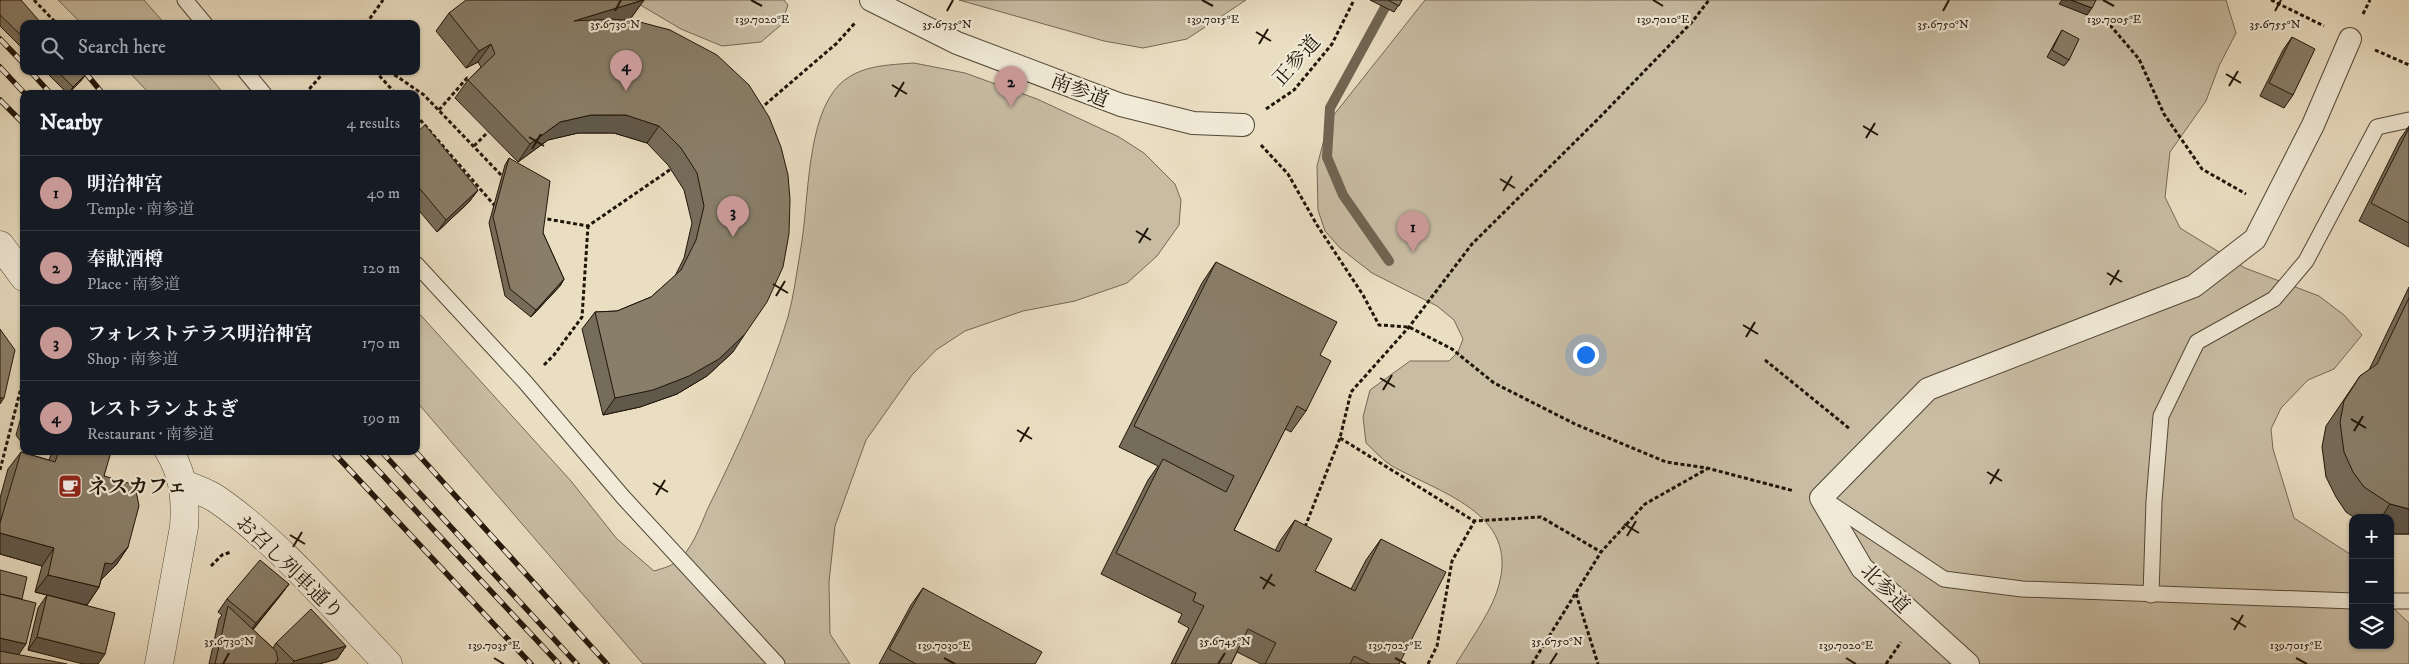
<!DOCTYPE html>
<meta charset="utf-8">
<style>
:root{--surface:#171b24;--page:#242831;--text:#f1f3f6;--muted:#9ea1a6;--line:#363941;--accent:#c59692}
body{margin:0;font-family:"IM FELL DW Pica","Noto Serif JP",serif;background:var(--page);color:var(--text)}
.controls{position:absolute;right:15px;bottom:15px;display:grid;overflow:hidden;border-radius:10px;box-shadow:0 1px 4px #0004}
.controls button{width:45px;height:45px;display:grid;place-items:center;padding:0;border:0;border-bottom:1px solid var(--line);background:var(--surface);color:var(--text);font:25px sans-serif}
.you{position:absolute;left:1585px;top:354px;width:18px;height:18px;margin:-12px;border:4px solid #fff;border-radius:50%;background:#1a73e8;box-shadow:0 0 0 8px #1a73e833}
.badge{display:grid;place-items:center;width:32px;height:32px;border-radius:50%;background:var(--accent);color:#111;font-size:16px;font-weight:700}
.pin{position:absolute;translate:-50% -41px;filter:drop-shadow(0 1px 2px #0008)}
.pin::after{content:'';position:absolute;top:26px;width:18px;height:15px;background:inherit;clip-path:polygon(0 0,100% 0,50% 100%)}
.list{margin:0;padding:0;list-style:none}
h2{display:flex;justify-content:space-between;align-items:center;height:65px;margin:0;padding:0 20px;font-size:21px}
h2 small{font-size:16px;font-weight:400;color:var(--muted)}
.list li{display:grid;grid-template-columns:32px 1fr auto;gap:15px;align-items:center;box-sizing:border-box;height:75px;padding:0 20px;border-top:1px solid var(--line)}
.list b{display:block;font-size:19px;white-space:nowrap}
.list p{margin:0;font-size:16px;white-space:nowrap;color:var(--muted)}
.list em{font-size:16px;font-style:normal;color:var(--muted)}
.icon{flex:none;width:28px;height:28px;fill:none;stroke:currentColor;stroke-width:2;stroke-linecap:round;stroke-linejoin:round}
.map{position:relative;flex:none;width:2409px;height:664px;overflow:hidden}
.search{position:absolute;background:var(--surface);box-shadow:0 1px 4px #0004;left:20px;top:20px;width:400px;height:55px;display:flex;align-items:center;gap:12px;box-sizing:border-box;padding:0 18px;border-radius:10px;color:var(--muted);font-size:19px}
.panel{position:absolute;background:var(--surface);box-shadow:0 1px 4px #0004;left:20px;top:90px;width:400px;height:365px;border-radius:10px}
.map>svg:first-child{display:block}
.green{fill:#c8bca3;stroke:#746856}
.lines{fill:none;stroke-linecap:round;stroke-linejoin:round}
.stream{stroke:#706552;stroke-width:10}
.service-casing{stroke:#524737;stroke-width:17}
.pedestrian-casing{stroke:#524737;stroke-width:24}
.minor-casing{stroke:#524737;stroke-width:29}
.tertiary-casing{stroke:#524737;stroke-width:29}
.path{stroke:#201509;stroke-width:3;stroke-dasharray:4 2.5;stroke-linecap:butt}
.service{stroke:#f1ead7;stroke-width:15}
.pedestrian{stroke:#f1ead7;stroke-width:22}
.minor{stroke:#f1ead7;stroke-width:28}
.tertiary{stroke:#f1ead7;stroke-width:28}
.rail-casing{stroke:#201509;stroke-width:5.5}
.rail{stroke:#f1ead7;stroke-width:4;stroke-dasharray:11;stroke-linecap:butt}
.wall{fill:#766c5a;stroke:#201509}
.shaded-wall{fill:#60584a;stroke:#201509}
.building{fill:#897e69;stroke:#201509}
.ticks{fill:none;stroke:#201509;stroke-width:2}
.labels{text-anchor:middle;stroke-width:4.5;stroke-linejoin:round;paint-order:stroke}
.street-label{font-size:20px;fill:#201509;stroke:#f1ead7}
.poi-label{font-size:20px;font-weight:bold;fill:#201509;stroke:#f1ead7;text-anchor:start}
.ticks-label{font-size:12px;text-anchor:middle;fill:#201509;stroke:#f1ead7;stroke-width:4.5;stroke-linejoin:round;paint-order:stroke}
</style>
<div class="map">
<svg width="2409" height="664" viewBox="0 0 2409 664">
<rect width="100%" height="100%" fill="#eadec2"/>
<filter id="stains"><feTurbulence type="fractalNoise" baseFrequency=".004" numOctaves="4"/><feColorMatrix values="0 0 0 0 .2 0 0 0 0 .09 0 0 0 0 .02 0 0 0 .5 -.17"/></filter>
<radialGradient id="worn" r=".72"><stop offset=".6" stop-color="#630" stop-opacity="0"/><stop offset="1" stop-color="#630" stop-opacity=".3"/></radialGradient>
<g class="green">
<polygon points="58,0 144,0 165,24 82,24"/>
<polygon points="632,0 784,0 788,5 781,25 761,42 722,46 681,29"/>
<polygon points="959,0 1246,0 1187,39 1143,48 1104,41"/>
<path d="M1425,0H2226L2236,33L2219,66L2206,101L2170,152L2165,197L2180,228L2245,268L2319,296L2344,315L2362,335L2334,369L2308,380L2281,408L2271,429L2273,449L2294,518L2353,556V645H2390V605L2409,623V664H1456C1468,644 1488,616 1496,594C1525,515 1444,495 1392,466C1382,460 1374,450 1366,443L1363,417L1370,390L1410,361H1449L1458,352L1463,339L1454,320L1437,306L1372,273L1340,248L1325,231L1318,210L1317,166L1329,121Z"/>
<path d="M914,63L965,73L1037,99L1119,137L1144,153L1175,184L1181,200L1179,225L1157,256L1127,283L1075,301L1023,311L965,331L936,350L912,375L866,440L835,526L829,582L830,634L850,664H643L416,401V310L571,481L617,539L654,571C660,569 669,567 675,563C692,551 700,526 708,508C738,447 768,383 788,317C794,295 797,270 801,247C809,202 806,117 840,84C860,65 888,65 914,63Z"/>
<polygon points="128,71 205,71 224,94 150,94"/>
</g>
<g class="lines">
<polyline class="stream" points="1389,261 1343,195 1327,157 1330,108 1389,0"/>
<g class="service-casing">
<g id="service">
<polyline points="185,0 205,24"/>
<polyline points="245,71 264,94"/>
<polyline points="416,264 525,382 623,497 777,664"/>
<polyline points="1825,500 1944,579 2022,589 2353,601"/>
<polyline points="2151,595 2154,501 2161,416 2197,342 2274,299 2306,261 2377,127 2409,120"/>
<polyline points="2390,601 2409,601"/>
</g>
</g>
<g class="pedestrian-casing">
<g id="pedestrian">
<polyline points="871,0 957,43 1121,105 1193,123 1243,125"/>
<polyline points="1968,664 1862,568 1821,498 1928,389 2194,286 2255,239 2313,125 2350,39"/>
</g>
</g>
<g class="minor-casing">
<path id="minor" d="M183,484C194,488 205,492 215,498C276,539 336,610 388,664"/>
</g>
<g class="tertiary-casing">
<g id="tertiary">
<polyline points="0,245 24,277"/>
<path d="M159,664L184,527C186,499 184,476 169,451"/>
</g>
</g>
<g class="path">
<polyline points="34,0 57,24"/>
<polyline points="2271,0 2324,26"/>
<polyline points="2363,14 2370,0"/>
<polyline points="366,24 383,0"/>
<polyline points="2110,25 2139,59 2164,114 2202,169 2246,194"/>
<polyline points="2375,50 2409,65"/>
<polyline points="375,71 396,94"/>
<polyline points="389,71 424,95 503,177"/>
<polyline points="305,94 325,71"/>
<polyline points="760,109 837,43 855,23"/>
<polyline points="1266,109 1294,90 1332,44 1354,0"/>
<polyline points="439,110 467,78 471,80"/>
<polyline points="416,115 495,206"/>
<polyline points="1261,145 1288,174 1317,225 1363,295 1379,325 1409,327 1452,349 1494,383 1575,424 1666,462 1707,468 1794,491"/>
<polyline points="474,146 488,132"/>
<polyline points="541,218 588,226 674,167"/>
<polyline points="1765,360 1850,429"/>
<polyline points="544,365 554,355 582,317 588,226"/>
<polyline points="1340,438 1474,521 1541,517 1601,552"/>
<polyline points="0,470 24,376"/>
<polyline points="1305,527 1340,438 1351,392 1409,327 1472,244 1600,117 1692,22 1709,0"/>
<polyline points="211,566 222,555 231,552"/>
<polyline points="1576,594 1598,664"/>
<polyline points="1428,664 1437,646 1452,561 1474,522"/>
<polyline points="1532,664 1601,552 1645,504 1707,469"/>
<polyline points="1886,664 1901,642"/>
</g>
<use href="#service" class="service"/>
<use href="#pedestrian" class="pedestrian"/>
<use href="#minor" class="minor"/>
<use href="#tertiary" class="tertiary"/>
<g class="rail-casing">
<g id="rail">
<polyline points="0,39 24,64"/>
<polyline points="0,67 25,94"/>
<polyline points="30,71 51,94"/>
<polyline points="84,71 103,94"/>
<polyline points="0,100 24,124"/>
<polyline points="332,451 531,664"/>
<polyline points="360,451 559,664"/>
<polyline points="381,451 577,664"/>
<polyline points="415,451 607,664"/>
</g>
</g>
<use href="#rail" class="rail"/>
</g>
<g class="wall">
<polygon points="0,0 24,24 24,50 0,26"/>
<polygon points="644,0 631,18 624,20 670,30 733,352 707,376 677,394 640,407 603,415 582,329 595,312 617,311 651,297 675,276 684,258 692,223 684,190 668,165 647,143 614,133 578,133 548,140 518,162 455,98 468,80 481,67 478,62 466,68 436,31 449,13"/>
<polygon points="1370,0 1402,0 1394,12"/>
<polygon points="2062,30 2069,60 2064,66 2047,57 2058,37"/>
<polygon points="2292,37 2293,95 2284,108 2260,96 2283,50"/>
<polygon points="45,71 83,71 81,81 68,94"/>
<polygon points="2409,126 2409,247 2359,221 2400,139"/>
<polygon points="416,133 478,190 469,202 437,232 416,207"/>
<polygon points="509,158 564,279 560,286 531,317 505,296 489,223 505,165"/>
<polygon points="1216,262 1320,355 1306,411 1291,432 1285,429 1234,530 1275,551 1280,541 1295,520 1315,571 1351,589 1366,560 1381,539 1399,664 1261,664 1237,652 1231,664 1171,664 1189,628 1178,622 1182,614 1101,574 1148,480 1158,466 1119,447 1202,283"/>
<polygon points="2409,287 2409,534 2390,534 2390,518 2355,518 2346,512 2336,497 2326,477 2322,447 2326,426 2360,376 2369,370"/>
<polygon points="24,407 24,446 16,435"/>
<polygon points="53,451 108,451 104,476 128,547 116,565 101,580 99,587 87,605 35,592 42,566 0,554 0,498 8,469 21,452 49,460 51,455"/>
<polygon points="289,584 280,596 253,630 273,648 276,643 346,646 337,659 319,664 209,664 219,619 222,615 218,612 227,599"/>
<polygon points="923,588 1035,664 879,664 911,605"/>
<polygon points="47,595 98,664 28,650 38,608"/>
</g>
<g class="shaded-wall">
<polygon points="644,0 631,18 562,39 574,21"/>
<polygon points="2062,0 2071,0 2092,8 2087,15 2059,4"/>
<polygon points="491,44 478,62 466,68 479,51"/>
<polygon points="86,74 81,81 68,94 73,87"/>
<polygon points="591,115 626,115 659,126 647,143 614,133 578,133 548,140 518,162 530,144 560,122"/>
<polygon points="478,190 469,202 437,232 446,220"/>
<polygon points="564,279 560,286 531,317 536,310"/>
<polygon points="745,334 733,352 707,376 677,394 640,407 603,415 615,398"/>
<polygon points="0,398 4,398 0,404"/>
<polygon points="2390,504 2409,509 2409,534 2390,534 2390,518 2381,518"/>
<polygon points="0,533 54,548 42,566 0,554"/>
<polygon points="128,547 116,565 99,582 105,563"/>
<polygon points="48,575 99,587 87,605 35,592"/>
<polygon points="289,584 280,596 247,636 256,623"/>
<polygon points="37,637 105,654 98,664 83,664 28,650"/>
<polygon points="0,638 26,644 17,657 0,653"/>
<polygon points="346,646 337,659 319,664 292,664 294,661"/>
</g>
<g class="building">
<polygon points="0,0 21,0 42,24 24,24 24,38 0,15"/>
<polygon points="466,0 643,0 574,21 612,19 640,22 670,30 717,55 749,85 769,117 781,147 788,175 790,199 789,234 783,267 767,302 745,334 719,359 689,376 653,390 615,398 595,312 617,311 651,297 681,270 696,240 704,206 697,173 681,148 659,126 626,115 591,115 560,122 530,144 468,80 495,54 491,44 479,51 449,13"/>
<polygon points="1388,0 1402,0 1399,6"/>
<polygon points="2071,0 2096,0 2092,8"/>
<polygon points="2062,30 2079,39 2069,60 2052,50"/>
<polygon points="2292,37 2315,49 2293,95 2269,83"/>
<polygon points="57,71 83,71 86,74 73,87"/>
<polygon points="425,125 478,190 446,220 416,184 416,133"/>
<polygon points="2409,128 2409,223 2371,203"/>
<polygon points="509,158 550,181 543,233 564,279 536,310 510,289 493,217"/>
<polygon points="1216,262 1337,322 1320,355 1331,361 1306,411 1297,406 1234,530 1279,552 1295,520 1332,539 1315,571 1355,591 1381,539 1446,572 1399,664 1370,664 1354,656 1350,664 1265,664 1276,643 1248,629 1231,664 1175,664 1204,606 1193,601 1196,593 1116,553 1163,459 1226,492 1234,476 1134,426"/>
<polygon points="2409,298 2409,509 2390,504 2364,487 2353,472 2344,452 2340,422 2344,401 2360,376 2377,364"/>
<polygon points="0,329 15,350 4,398 0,398"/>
<polygon points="59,451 108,451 111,452 104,476 135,485 139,506 128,547 112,564 105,563 99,587 48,575 54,548 0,533 0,523 21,452 55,462"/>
<polygon points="260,560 289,584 256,623 227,599"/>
<polygon points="0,570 27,577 22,599 0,594"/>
<polygon points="923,588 1042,652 1035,664 916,664 889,649"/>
<polygon points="0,594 36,603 26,644 0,638"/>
<polygon points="47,595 115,613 105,654 37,637"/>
<polygon points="228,606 276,651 278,660 275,664 215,664"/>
<polygon points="311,609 346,646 294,661 276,643"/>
<polygon points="0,651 67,664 0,664"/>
</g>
<path class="ticks" d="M751,0L762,6M1202,0L1213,6M1653,0L1663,6M2103,0L2114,6M615,11L621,0M947,11L953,0M1943,11L1949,0M2275,11L2281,0M1256,32L1271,41M1259,44L1268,29M2226,74L2241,83M892,85L907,94M2229,86L2238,71M895,97L904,82M1863,126L1878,135M529,137L544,146M1866,138L1875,123M532,149L541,134M1500,179L1515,188M1503,191L1512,176M1136,231L1151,240M1139,243L1148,228M2107,273L2122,282M773,284L788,293M2110,285L2119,270M776,296L785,281M1743,325L1758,334M1746,337L1755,322M1380,378L1395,387M1383,390L1392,375M2351,419L2366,428M1017,430L1032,439M2354,431L2363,416M1020,442L1029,427M1987,472L2002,481M653,483L668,492M1990,484L1999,469M656,495L665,480M1624,524L1639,533M290,535L305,544M1627,536L1636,521M293,547L302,532M1260,577L1275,586M1263,589L1272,574M2231,618L2246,627M2234,630L2243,615M494,658L504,664M944,658L955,664M1395,658L1406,664M1846,658L1856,664M2296,658L2307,664M223,664L229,653M1218,664L1225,653M1550,664L1557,653"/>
<defs>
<g id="cafe-square" transform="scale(1.25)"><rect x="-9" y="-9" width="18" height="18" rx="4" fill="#8f2418" stroke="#f1ead7"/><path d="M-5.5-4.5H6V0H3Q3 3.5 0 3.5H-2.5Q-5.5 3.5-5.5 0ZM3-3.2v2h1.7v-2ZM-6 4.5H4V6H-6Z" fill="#fff"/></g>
</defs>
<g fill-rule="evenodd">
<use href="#cafe-square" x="70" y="486"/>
</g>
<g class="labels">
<g class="street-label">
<text transform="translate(1296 60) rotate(-48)" y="7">正参道</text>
<text transform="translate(1080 90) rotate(21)" y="7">南参道</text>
<text transform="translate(290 567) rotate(44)" y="7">お召し列車通り</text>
<text transform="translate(1886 588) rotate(45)" y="7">北参道</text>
</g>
<g class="poi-label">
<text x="88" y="493">ネスカフェ</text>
</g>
</g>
<g class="ticks-label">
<text x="762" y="23">139.7020°E</text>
<text x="1213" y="23">139.7015°E</text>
<text x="1663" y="23">139.7010°E</text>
<text x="2114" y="23">139.7005°E</text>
<text x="615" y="28">35.6730°N</text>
<text x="947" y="28">35.6735°N</text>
<text x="1943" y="28">35.6750°N</text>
<text x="2275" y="28">35.6755°N</text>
<text x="229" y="645">35.6730°N</text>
<text x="1225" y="645">35.6745°N</text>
<text x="1557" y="645">35.6750°N</text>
<text x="494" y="649">139.7035°E</text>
<text x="944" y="649">139.7030°E</text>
<text x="1395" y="649">139.7025°E</text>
<text x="1846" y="649">139.7020°E</text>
<text x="2296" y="649">139.7015°E</text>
</g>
<rect width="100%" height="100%" filter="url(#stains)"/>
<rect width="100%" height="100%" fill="url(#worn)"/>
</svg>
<div class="controls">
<button>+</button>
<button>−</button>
<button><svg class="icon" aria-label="layers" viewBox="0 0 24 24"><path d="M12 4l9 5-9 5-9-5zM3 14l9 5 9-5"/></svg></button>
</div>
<div class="you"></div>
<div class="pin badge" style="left:1413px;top:252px">1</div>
<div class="pin badge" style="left:1011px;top:107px">2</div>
<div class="pin badge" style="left:733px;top:237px">3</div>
<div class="pin badge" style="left:626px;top:91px">4</div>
<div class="search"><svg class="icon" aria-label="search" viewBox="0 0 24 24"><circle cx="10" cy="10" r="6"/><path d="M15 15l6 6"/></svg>Search here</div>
<section class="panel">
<h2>Nearby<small>4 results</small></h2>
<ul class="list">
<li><span class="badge">1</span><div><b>明治神宮</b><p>Temple · 南参道</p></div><em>40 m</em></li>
<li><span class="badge">2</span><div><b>奉献酒樽</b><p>Place · 南参道</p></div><em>120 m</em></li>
<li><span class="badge">3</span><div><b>フォレストテラス明治神宮</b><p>Shop · 南参道</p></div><em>170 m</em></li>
<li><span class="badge">4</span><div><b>レストランよよぎ</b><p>Restaurant · 南参道</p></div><em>190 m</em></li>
</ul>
</section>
</div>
